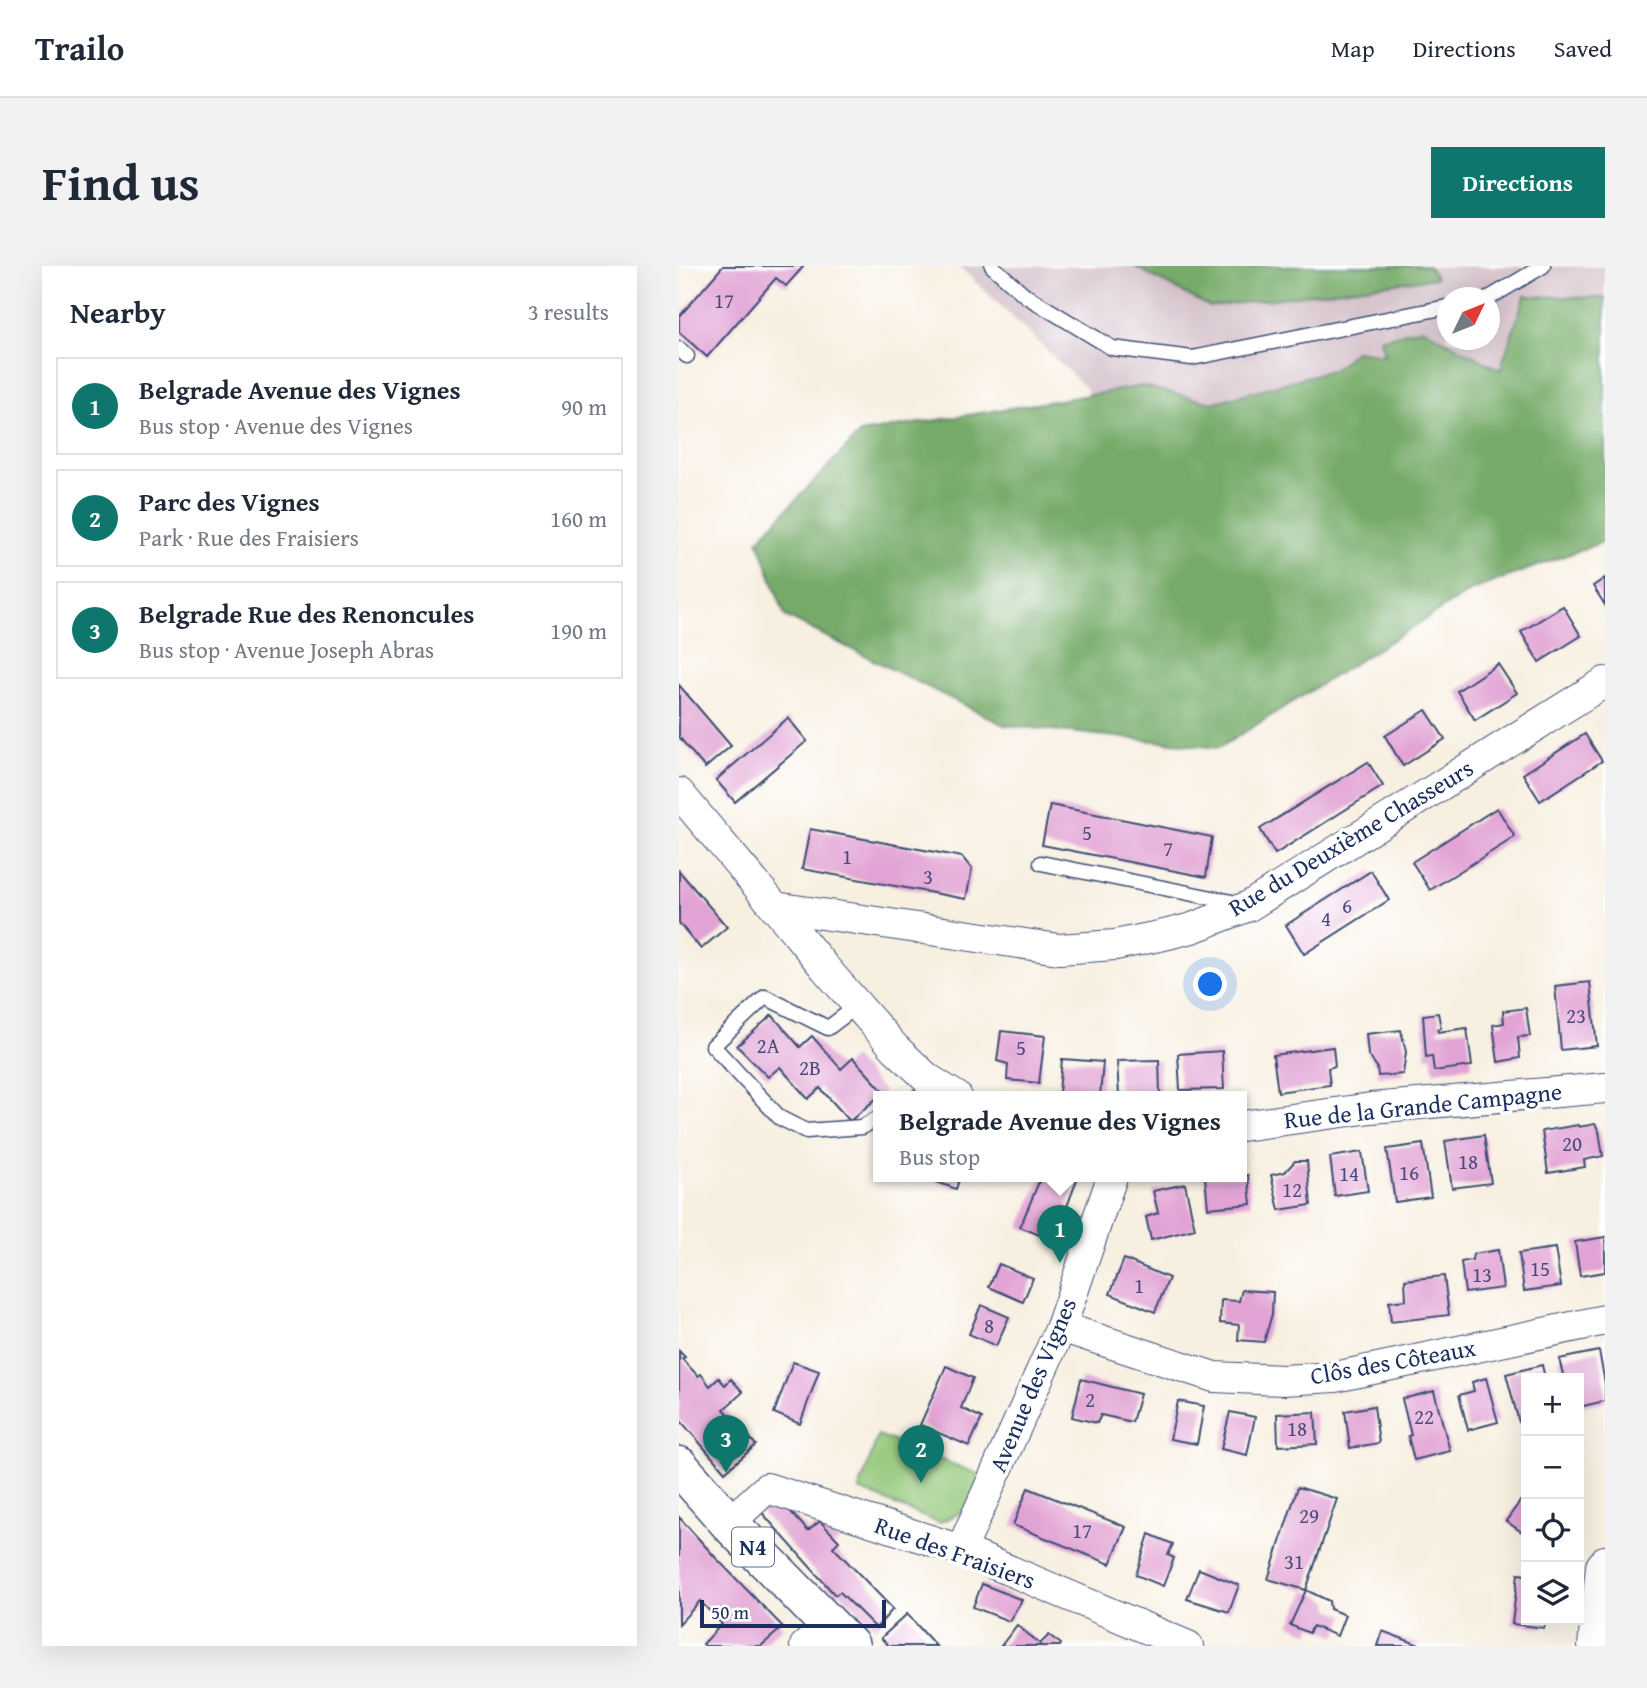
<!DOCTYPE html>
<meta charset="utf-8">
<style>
:root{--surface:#fff;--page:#f2f2f3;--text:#1f2937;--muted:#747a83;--line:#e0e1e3;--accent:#0f766e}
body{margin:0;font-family:"Gentium Book Plus",serif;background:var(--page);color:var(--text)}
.controls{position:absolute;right:21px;bottom:21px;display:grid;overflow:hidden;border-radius:0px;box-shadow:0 7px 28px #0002}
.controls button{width:63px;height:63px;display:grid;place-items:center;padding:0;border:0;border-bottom:2px solid var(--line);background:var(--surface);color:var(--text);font:35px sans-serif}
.compass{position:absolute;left:758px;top:21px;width:63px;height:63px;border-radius:50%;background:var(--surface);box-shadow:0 7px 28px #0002;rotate:47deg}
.scale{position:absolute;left:21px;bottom:18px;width:186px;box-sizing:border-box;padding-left:7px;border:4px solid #1b2f5e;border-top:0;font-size:19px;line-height:24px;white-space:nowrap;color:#1b2f5e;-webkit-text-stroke:5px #fff;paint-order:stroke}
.you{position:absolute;left:532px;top:719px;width:24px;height:24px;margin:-18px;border:5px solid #fff;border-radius:50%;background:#1a73e8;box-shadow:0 0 0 10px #1a73e833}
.badge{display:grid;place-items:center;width:46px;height:46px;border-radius:50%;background:var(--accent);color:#fff;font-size:23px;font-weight:700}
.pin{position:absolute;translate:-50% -58px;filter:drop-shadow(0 2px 4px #0008)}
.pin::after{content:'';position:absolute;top:37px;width:24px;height:21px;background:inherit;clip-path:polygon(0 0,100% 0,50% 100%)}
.popup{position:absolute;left:194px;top:825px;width:374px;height:91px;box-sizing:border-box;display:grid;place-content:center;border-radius:0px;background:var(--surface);filter:drop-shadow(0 2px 5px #0005);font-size:23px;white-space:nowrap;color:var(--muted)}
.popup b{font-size:26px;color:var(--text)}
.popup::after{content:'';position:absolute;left:50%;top:100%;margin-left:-14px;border:14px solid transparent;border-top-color:var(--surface)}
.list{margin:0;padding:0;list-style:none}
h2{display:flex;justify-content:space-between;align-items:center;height:91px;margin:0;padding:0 28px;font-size:30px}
h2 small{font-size:23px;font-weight:400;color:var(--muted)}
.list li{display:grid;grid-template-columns:46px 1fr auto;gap:21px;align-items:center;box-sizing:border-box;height:98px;margin:0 14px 14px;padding:0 14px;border:2px solid var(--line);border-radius:0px}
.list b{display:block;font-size:26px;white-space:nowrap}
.list p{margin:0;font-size:23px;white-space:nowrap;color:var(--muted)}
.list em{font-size:23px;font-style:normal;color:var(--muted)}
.icon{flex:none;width:38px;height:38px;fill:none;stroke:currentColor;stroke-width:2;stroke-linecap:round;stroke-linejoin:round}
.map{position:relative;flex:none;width:926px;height:1380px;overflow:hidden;border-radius:0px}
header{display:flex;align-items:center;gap:42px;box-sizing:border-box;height:98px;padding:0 35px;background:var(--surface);border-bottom:2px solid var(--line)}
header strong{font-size:33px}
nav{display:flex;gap:38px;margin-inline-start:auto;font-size:24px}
.intro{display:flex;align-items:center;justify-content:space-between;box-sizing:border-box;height:168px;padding:0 42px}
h1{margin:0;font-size:49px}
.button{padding:18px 32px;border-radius:0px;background:var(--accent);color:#fff;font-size:24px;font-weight:700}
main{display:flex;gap:42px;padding:0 42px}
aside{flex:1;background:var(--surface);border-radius:0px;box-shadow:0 7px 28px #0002}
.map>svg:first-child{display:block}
.industrial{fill:#d2bdc7;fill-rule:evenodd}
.green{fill:#91c576;stroke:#567a6a;stroke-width:2}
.forest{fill:#74aa67;stroke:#486c62;stroke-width:2}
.building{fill:#e1a2d4}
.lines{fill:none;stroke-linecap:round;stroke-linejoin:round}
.service-casing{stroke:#3c4c72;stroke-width:17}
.minor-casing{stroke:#3c4c72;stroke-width:32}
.primary-casing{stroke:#3c4c72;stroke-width:41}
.service{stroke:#fff;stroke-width:14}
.minor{stroke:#fff;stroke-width:30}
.primary{stroke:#fff;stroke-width:38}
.labels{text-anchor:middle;stroke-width:7;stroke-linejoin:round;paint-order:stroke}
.number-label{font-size:21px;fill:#4c4c7c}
.shield{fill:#fff;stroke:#5f6d8e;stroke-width:2}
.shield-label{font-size:23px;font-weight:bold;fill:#1b2f5e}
.street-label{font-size:24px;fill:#1b2f5e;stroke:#fff}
</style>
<header>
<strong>Trailo</strong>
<nav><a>Map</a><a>Directions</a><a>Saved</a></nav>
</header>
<div class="intro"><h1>Find us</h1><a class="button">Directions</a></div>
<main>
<aside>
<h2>Nearby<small>3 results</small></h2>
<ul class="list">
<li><span class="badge">1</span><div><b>Belgrade Avenue des Vignes</b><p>Bus stop · Avenue des Vignes</p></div><em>90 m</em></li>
<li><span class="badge">2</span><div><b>Parc des Vignes</b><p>Park · Rue des Fraisiers</p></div><em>160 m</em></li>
<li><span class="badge">3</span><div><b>Belgrade Rue des Renoncules</b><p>Bus stop · Avenue Joseph Abras</p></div><em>190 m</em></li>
</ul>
</aside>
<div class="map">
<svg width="926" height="1380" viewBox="0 0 926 1380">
<rect width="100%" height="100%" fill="#fff"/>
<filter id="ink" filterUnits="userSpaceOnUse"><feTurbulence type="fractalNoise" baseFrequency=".0143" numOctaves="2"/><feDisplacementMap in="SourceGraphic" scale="14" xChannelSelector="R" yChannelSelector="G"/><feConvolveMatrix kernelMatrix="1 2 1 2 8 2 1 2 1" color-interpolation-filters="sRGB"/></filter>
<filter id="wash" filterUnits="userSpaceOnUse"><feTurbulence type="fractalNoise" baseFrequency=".00686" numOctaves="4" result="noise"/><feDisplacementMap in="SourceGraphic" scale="28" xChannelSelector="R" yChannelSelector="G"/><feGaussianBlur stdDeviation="1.57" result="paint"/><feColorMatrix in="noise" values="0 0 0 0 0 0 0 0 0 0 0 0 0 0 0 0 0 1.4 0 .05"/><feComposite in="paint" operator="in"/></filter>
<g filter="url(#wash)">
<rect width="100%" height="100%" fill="#f7efe0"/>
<path class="industrial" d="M280,0H926V275L793,324L540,482L325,459L408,123ZM768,32H810V74H768Z"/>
<polygon class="green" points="199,1169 304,1210 288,1243 260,1257 180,1224"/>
<g class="forest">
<polygon points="455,0 750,0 757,12 531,41"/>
<polygon points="846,30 926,32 926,275 793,324 540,482 325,459 106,350 79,274 181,167 464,120 533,137 656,103 676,85 705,89 701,73 743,62 821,104"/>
</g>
<g id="blocks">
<g class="building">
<polygon points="44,0 125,0 107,20 97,12 28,91 0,66 0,51"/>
<polygon points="926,312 926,339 914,320"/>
<polygon points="884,340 902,370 860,396 842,366"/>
<polygon points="819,398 838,427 796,454 778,425"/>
<polygon points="0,419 52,480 26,502 0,471"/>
<polygon points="747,444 766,473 724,500 706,470"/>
<polygon points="109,452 128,475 56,536 37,514"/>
<polygon points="906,468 923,495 861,535 844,508"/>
<polygon points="689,496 704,520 596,588 581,563"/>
<polygon points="371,539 533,571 527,611 363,579"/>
<polygon points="818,542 836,571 751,624 733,596"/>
<polygon points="131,563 283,591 293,603 287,633 123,603"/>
<polygon points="0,605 48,661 22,683 0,657"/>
<polygon points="692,605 710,634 625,688 607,659"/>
<polygon points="911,716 918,780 882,784 876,720"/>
<polygon points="847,742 851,770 839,771 841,792 819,796 814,759 825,757 824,745"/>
<polygon points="759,747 762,762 758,763 759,766 788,762 793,800 755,805 753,790 747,791 744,749"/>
<polygon points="93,749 121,781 133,770 162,803 174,792 205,826 171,855 141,822 129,833 101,801 89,811 58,780"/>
<polygon points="722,764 727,786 724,808 699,810 698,801 689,789 687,768"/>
<polygon points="322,765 366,770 360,817 328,814 329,798 318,795"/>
<polygon points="654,781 656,800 649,802 651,819 599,826 594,789"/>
<polygon points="543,785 545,823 501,824 499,788"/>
<polygon points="383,793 424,796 421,831 380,827"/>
<polygon points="480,794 481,828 440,830 438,795"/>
<polygon points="916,858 920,865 924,890 905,894 906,901 869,907 863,865 899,859 900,861"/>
<polygon points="805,869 812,917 773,922 766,875"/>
<polygon points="744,878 752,931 716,936 708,883"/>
<polygon points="683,886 689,925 656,930 651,891"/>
<polygon points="616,895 628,895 632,939 600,944 592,909 606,906"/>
<polygon points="569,909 572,938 529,942 526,911 563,911 563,910"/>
<polygon points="256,911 281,911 277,923 255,915"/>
<polygon points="362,911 399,911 375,975 341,961"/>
<polygon points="506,918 516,963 472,974 467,951 479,947 474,925"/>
<polygon points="926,971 926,1006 901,1010 896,976"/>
<polygon points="876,982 882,1020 845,1025 840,987"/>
<polygon points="819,984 824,1022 786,1027 782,996 793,994 794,988"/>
<polygon points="445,993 490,1012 476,1046 431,1028"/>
<polygon points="320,998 354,1012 344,1036 310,1021"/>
<polygon points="765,1010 770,1049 712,1056 710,1036 727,1034 726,1014"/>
<polygon points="563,1024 594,1026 593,1048 585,1076 559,1074 560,1059 541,1057 542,1034 560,1035"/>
<polygon points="302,1039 330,1051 317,1080 290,1068"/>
<polygon points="0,1085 6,1091 3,1093 19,1110 22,1108 31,1120 40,1112 46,1119 52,1113 64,1126 45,1143 77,1179 46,1206 0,1153"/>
<polygon points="920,1085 926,1117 926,1135 900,1141 900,1112 885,1112 880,1093"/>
<polygon points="114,1096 140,1105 121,1158 95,1147"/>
<polygon points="863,1099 866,1112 847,1112 847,1154 840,1156 827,1108"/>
<polygon points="267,1100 294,1112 282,1142 303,1152 290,1180 241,1159"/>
<polygon points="807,1112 819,1156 789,1164 780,1129 795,1125 793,1116"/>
<polygon points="402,1113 461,1128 453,1156 422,1149 418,1157 393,1151"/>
<polygon points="755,1125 771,1185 735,1194 729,1170 732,1169 723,1133"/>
<polygon points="499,1135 525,1140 518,1178 491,1173"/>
<polygon points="695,1140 700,1177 671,1182 666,1145"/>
<polygon points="551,1146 576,1151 568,1189 542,1183"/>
<polygon points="636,1146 638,1178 599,1180 598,1148"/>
<polygon points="619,1221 658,1233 627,1324 589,1313"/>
<polygon points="349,1222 447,1261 431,1298 334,1259"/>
<polygon points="847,1227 847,1269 827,1255"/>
<polygon points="104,1237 129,1265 141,1255 160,1275 154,1281 214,1343 197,1362 161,1326 156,1329 77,1240"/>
<polygon points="0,1251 36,1291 104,1361 82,1380 26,1380 24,1378 43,1358 21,1335 0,1358"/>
<polygon points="470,1268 494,1278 489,1289 495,1292 484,1320 457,1309"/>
<polygon points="520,1303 560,1319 550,1346 508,1333"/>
<polygon points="839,1308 847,1309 847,1354 867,1354 865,1362 833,1358"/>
<polygon points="303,1318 343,1334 330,1355 294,1341"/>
<polygon points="627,1324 650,1335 651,1343 666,1349 658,1370 634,1360 630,1367 611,1359"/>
<polygon points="228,1348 257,1380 210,1380 202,1372"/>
<polygon points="338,1359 361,1378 370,1369 382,1378 381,1380 322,1380"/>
<polygon points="703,1365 743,1380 698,1380"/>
</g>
</g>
</g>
<g filter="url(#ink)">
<use href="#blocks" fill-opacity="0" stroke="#3c4c72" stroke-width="2"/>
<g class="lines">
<g class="service-casing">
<g id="service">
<polyline points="313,0 347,30 433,82 513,92 768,41"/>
<polyline points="810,32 864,0"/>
<polyline points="0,83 8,90"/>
<polyline points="362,597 563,638"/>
<polyline points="178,740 149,762 86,731 34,780 101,852 127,865 183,861 199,852"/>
<polyline points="238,831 259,819"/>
</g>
</g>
<g class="minor-casing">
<g id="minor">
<polyline points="0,527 96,641 146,702 216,782 248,812 278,831"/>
<polyline points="96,641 380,683 436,679 485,669 513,662 570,640 926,416"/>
<polyline points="563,860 692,842 926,822"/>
<polyline points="382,1061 535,1111 604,1114 656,1111 926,1054"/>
<polyline points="50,1257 88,1222 282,1284 509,1380"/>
<polyline points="282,1284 382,1061 433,911"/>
<polyline points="126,1380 151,1359"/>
<polyline points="914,1380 922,1300 926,1295"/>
</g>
</g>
<g class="primary-casing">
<polyline id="primary" points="0,1200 50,1257 171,1380"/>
</g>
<use href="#service" class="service"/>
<use href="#minor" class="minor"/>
<use href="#primary" class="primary"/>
</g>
</g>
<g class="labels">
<g class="number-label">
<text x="45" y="42">17</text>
<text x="408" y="574">5</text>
<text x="489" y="590">7</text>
<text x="168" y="598">1</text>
<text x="249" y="618">3</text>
<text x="668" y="647">6</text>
<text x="647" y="660">4</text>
<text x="897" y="757">23</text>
<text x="89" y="787">2A</text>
<text x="342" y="789">5</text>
<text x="131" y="809">2B</text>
<text x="893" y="885">20</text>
<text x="789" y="903">18</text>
<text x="730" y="914">16</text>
<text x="670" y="915">14</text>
<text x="613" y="931">12</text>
<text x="861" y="1010">15</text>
<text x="803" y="1016">13</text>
<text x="460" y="1027">1</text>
<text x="310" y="1067">8</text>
<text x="411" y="1141">2</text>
<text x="745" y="1158">22</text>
<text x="618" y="1170">18</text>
<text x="630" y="1257">29</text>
<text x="403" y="1272">17</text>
<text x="615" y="1303">31</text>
</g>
<rect class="shield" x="53" y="1261.5" width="42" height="39" rx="5"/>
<g class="shield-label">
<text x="74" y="1289">N4</text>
</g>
<g class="street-label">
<text transform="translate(672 572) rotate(-31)" y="8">Rue du Deuxième Chasseurs</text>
<text transform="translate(744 840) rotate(-6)" y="8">Rue de la Grande Campagne</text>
<text transform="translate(714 1096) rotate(-10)" y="8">Clôs des Côteaux</text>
<text transform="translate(354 1119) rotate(-67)" y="8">Avenue des Vignes</text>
<text transform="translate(276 1287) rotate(20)" y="8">Rue des Fraisiers</text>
</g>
</g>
</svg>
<div class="controls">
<button>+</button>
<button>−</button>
<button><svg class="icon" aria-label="locate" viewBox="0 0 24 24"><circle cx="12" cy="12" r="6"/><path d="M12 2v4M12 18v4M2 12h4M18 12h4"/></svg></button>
<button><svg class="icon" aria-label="layers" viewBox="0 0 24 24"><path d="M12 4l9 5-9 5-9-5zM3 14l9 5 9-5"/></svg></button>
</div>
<svg class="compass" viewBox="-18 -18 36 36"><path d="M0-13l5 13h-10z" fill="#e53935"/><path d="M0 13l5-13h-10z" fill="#747a83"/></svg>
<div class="scale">50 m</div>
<div class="you"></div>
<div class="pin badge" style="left:381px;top:997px">1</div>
<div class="popup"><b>Belgrade Avenue des Vignes</b>Bus stop</div>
<div class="pin badge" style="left:242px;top:1217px">2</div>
<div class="pin badge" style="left:47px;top:1207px">3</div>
</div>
</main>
